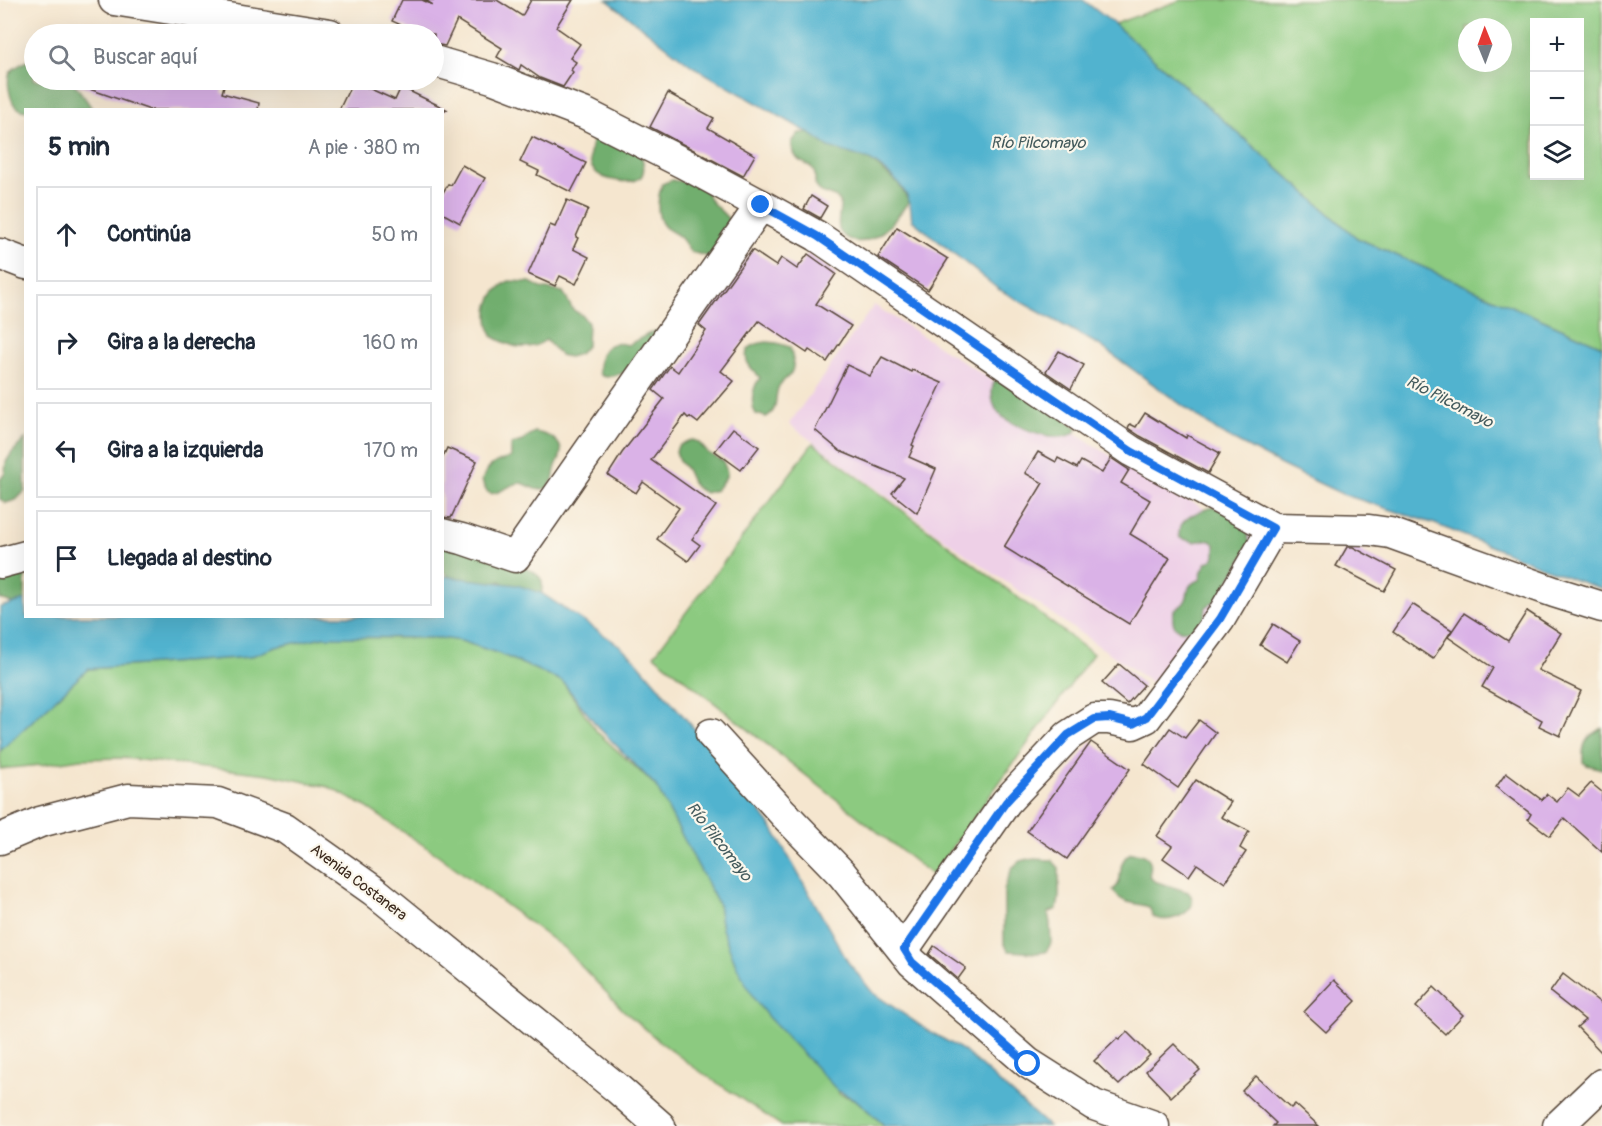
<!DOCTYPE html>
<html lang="es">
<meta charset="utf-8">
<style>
:root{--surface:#fff;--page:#f6f6f7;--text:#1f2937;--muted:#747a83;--line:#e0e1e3}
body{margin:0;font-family:Pangolin,sans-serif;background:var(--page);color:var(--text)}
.controls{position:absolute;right:18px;top:18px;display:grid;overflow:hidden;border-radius:0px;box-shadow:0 6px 24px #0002}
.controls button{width:54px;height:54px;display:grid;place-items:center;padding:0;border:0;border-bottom:2px solid var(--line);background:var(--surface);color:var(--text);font:30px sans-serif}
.compass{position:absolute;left:1458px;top:18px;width:54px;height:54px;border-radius:50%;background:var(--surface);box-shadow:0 6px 24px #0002;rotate:359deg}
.stop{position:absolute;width:18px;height:18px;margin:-14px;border:4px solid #1a73e8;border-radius:50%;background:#fff}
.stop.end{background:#1a73e8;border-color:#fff;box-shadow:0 2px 6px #0008}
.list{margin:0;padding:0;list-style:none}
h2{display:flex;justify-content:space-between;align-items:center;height:78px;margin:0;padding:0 24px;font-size:26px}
h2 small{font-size:20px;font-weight:400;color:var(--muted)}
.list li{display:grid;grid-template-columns:39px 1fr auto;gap:18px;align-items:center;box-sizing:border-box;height:96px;margin:0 12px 12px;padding:0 12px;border:2px solid var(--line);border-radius:0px}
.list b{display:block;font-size:22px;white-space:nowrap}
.list em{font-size:20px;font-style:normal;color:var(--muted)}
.icon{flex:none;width:33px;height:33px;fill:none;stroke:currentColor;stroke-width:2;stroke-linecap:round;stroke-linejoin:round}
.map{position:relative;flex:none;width:1602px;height:1126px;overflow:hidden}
.search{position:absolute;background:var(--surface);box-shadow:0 6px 24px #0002;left:24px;top:24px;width:420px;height:66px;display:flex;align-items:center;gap:15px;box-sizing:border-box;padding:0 21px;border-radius:33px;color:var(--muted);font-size:22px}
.panel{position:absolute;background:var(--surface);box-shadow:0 6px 24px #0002;left:24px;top:108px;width:420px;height:510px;border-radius:0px}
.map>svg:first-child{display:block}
.built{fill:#eed0e7}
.green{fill:#8cca80;stroke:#647a4f;stroke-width:1.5;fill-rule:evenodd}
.forest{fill:#71ae6e;stroke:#566c46;stroke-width:1.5}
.water{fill:#51b3cf;stroke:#466e76;stroke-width:1.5}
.building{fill:#dab2e7}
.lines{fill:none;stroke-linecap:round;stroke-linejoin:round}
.minor-casing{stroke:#574639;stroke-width:33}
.minor{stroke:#fff;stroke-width:30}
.route{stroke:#1a73e8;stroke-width:8}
.labels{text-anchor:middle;stroke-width:4.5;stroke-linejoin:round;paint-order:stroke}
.street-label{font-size:15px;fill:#3b2a1e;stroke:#fbf7ec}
.water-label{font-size:16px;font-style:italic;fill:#435a5c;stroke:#fbf7ec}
</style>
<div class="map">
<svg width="1602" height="1126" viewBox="0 0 1602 1126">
<rect width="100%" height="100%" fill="#fbf7ec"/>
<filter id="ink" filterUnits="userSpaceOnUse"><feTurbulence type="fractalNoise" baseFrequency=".0167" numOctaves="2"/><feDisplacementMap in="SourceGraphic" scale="12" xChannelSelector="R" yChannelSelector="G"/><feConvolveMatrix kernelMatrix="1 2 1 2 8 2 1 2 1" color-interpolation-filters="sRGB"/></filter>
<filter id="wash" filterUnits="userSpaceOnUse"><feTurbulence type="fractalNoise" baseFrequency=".008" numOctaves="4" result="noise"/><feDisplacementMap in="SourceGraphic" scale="24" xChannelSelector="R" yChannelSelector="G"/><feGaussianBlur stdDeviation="1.35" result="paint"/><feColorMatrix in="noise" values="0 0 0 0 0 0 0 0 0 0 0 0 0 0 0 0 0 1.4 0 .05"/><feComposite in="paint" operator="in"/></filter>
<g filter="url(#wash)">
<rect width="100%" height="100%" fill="#f5e6cf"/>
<polygon class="built" points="874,305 1125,465 1256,537 1218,607 1154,684 968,556 789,424"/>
<g class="green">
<path d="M1181,0H1602V346L1357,238L1114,24ZM1534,22H1580V176H1534ZM1467,27H1503V63H1467Z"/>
<polygon points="813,443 1093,654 932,875 654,655"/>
<polygon points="323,637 441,638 461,641 500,654 562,681 597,732 656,786 718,904 722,929 838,1091 839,1094 856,1100 885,1126 782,1126 695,1068 659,1041 623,1010 564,948 438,855 366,807 329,787 268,774 123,758 80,759 41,765 0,769 0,751 88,669 249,657 276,647"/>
</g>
<g class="forest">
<path d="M34,56V80H72C78,90 86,98 92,109L26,110L25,111C21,110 16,107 13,103C10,96 6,81 10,73C14,65 28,63 34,56Z"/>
<path d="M799,133H809L829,147L870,160L898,183L909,201C898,217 877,246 854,241C848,239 841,236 839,229C837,220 841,210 840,201C834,194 825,196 819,190C812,184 817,178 814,171C810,160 793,168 792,142Z"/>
<path d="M599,135L641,154C648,175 642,184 619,181C609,180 599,177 593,169C589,164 590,157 590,151C591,143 593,139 599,135Z"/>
<path d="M672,180C684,182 698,182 707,193C709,196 709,199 711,201C718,209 725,214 731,222L718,259L691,252C687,247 684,241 680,237C675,232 668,231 664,226C655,216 658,196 662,184Z"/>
<path d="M509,281L530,282L541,288L563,292L573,310L582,315L588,323L587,345L579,354L569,357L560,355L546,340C527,353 511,347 492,336C484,314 487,293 509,281Z"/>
<path d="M658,331L628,372L607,377L602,376L599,373C598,352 605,339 628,345L652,332Z"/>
<path d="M767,342L777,343L790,347C792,354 794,361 793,367C792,377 783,379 779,386C773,398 780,410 766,417L756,414C750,404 752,388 760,378C756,373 749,367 747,361C743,347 756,343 767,342Z"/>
<path d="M998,376L1078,428C1075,432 1072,435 1067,436C1049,440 1009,426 997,411C994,406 992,399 992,393C992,386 994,381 998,376Z"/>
<path d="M535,432C545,434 561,439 561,452C561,457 558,461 556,466C552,478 557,477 547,488C543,489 537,491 533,488C528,486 526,483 520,483C505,484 488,508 482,480C485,473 489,466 495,463C502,459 505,461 511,457V446C515,442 517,443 522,441C527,438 529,434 535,432Z"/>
<polygon points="25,439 25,491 16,500 6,503 0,499 0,480 5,473 6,462 11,454"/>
<polygon points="693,440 698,442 708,453 723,461 727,472 726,477 716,490 705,493 695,487 692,482 686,469 679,461 676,451 678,446 688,441"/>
<path d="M1214,507L1248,522V538L1251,544L1218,599L1206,607C1206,608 1205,617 1205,617C1200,629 1175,638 1173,621C1172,617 1174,614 1174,610C1177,608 1180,607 1183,604C1192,595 1182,585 1200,580L1202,571L1207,562L1212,560L1215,556V544L1211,541L1205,540L1194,542L1180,538C1174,520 1200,510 1214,507Z"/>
<path d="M442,540C461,546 536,564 542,581C543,585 541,591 542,595L505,585L501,581C478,582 460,588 443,571Z"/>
<path d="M25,567V606C16,606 9,601 0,599V570Z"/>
<path d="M1602,728V769L1587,765L1583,762C1582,743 1586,737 1602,728Z"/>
<path d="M1131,853C1148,853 1154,859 1149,876L1154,881L1188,892C1206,911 1164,927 1153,916C1152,914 1150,909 1149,907C1135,902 1121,905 1113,890C1127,881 1113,864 1131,853Z"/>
<polygon points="1030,859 1052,860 1059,868 1059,899 1057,909 1048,913 1050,923 1051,943 1046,952 1037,953 1008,951 1004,942 1004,890 1012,868 1020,861"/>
</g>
<g class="water">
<path d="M607,0H1083L1114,24L1357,238L1602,346V589L1575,580L1435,524L1342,494L1281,465L1219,432L1099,345L998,289L912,220C911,214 911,207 909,201C903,183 885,170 870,160L829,147L809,133L692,66Z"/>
<polygon points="443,576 517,585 541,593 619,645 635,659 731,772 773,829 848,962 873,993 927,1030 963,1050 1048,1126 885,1126 856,1100 838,1091 768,1017 754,999 736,965 722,929 718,904 656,786 598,727 562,681 500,654 461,641 441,638 323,637 276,647 249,657 88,669 0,751 0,607 25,600 26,616 442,616"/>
</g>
<g id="blocks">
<g class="building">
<polygon points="402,0 422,0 433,5 425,0 497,0 522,16 531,0 573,0 556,27 580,44 570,58 576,62 571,70 573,72 563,87 540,78 521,65 519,70 497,57 502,48 457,20 445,46 434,44 434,34 421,34 392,21"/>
<polygon points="72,80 215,80 225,82 222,93 259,103 258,110 150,110 72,83"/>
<polygon points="353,81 395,100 401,87 448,110 339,110"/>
<polygon points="668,93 714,118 708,128 755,155 743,176 650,127"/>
<polygon points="532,137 586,163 571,192 537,175 539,171 520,162"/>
<polygon points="462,165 485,178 460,223 442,213 442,194 448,184 451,185"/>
<polygon points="811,196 827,206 820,218 804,209"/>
<polygon points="567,200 588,209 576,237 578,238 573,249 589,257 576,284 560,276 555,286 528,274 550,225 555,227"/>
<polygon points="897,227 948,259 928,290 878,257"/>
<polygon points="752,250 776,266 781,258 797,269 808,254 836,274 816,304 851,326 827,362 809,350 807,353 759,321 721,371 734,381 698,423 690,417 688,418 685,415 651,460 716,506 692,539 700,545 688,561 657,539 679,508 643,482 636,493 608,475 622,453 664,399 653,390 670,366 678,372 706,331 699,325"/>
<polygon points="1059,351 1084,365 1071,389 1046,372"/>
<polygon points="882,357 911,372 912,370 942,383 912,445 914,446 909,457 936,469 917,513 892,493 904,478 840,451 815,430 847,365 870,376"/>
<polygon points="1145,413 1186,438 1187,435 1220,453 1208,473 1140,436 1128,428 1130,424 1136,427"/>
<polygon points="733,428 759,447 741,470 715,451"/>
<polygon points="447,448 477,461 451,518 442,517 442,459"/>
<polygon points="1038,452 1056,462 1058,458 1077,468 1081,461 1102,473 1111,458 1129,470 1121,483 1150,500 1130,534 1170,558 1129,624 1004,547 1043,483 1025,473"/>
<polygon points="1347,547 1353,547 1396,570 1384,591 1336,566"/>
<polygon points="1412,604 1452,630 1433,659 1393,632"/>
<polygon points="1527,611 1561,633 1538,670 1581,691 1560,736 1539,726 1542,720 1482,687 1493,668 1448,637 1464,613 1508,641"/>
<polygon points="1273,624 1300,641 1287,662 1260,645"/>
<polygon points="1119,664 1144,685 1127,704 1102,683"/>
<polygon points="1199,720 1216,733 1178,788 1144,764 1170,728 1185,738"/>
<polygon points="1091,742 1130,769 1067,859 1027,831"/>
<polygon points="1506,773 1542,800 1547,794 1557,802 1568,788 1579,796 1591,783 1602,792 1602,852 1564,818 1550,836 1528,819 1531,814 1496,787"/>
<polygon points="1196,780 1231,802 1221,817 1249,831 1240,848 1246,852 1225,883 1197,864 1189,876 1163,858 1172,846 1157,836"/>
<polygon points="934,946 966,968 958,979 929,954"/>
<polygon points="1563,974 1602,1004 1602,1053 1577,1027 1585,1020 1550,992"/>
<polygon points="1334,980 1356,1001 1326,1032 1304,1012"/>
<polygon points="1434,987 1463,1015 1445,1034 1416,1007"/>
<polygon points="1127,1032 1150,1055 1119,1085 1094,1061 1118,1038 1119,1040"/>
<polygon points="1174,1044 1200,1070 1171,1097 1146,1071"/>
<polygon points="1256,1076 1291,1108 1295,1104 1319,1126 1273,1126 1276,1123 1242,1091"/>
</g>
</g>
</g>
<g filter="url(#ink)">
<use href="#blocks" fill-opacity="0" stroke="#574639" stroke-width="1.5"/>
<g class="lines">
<g class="minor-casing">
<g id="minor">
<polyline points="114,0 330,34"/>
<polyline points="434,61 492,78 586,114 683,163 761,205 817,236 1131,451 1273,528 1369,530 1390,533 1554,592 1602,607"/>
<polyline points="0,254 26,264"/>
<polyline points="442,534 462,539 515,557 761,205"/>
<polyline points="0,563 26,556"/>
<polyline points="711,734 783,813 842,874 912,962 1028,1063 1094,1105 1154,1126"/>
<polyline points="0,839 40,822 128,799 218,803 285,828 374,891 618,1089 660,1126"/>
<polyline points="904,949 1006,802 1068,736 1094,719 1109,719 1133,724 1146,718 1220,619 1273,528"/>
<polyline points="1558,1126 1602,1084"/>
</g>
</g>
<use href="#minor" class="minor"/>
</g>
</g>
<g class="lines" filter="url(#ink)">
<polyline class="route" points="761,205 817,236 1131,451 1273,528 1220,619 1146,717 1133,724 1109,718 1094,719 1068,735 1006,802 904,949 912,962 1028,1064"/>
</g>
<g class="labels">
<g class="street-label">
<text transform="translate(359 882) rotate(37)" y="5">Avenida Costanera</text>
</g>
<g class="water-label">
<text x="1038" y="148">Río Pilcomayo</text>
<text transform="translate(1450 401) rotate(27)" y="6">Río Pilcomayo</text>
<text transform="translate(720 841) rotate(52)" y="6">Río Pilcomayo</text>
</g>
</g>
</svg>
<div class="controls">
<button>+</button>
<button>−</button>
<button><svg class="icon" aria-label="layers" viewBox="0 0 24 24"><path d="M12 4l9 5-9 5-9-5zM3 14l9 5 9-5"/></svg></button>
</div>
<svg class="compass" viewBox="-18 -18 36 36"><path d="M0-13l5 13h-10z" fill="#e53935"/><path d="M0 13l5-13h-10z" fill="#747a83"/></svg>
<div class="stop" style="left:1028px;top:1064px"></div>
<div class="stop end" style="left:761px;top:205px"></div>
<div class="search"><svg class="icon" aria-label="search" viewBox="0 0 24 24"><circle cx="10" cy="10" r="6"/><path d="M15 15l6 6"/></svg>Buscar aquí</div>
<section class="panel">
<h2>5 min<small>A pie · 380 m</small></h2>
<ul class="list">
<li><svg class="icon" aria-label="ahead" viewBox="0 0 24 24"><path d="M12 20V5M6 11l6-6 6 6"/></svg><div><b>Continúa</b></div><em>50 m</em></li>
<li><svg class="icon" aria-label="right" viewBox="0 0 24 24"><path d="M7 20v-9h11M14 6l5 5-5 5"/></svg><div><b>Gira a la derecha</b></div><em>160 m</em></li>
<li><svg class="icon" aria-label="left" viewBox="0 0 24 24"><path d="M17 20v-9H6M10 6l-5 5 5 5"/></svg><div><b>Gira a la izquierda</b></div><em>170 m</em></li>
<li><svg class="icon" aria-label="arrive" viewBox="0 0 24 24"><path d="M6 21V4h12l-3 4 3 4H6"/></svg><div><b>Llegada al destino</b></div></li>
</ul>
</section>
</div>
